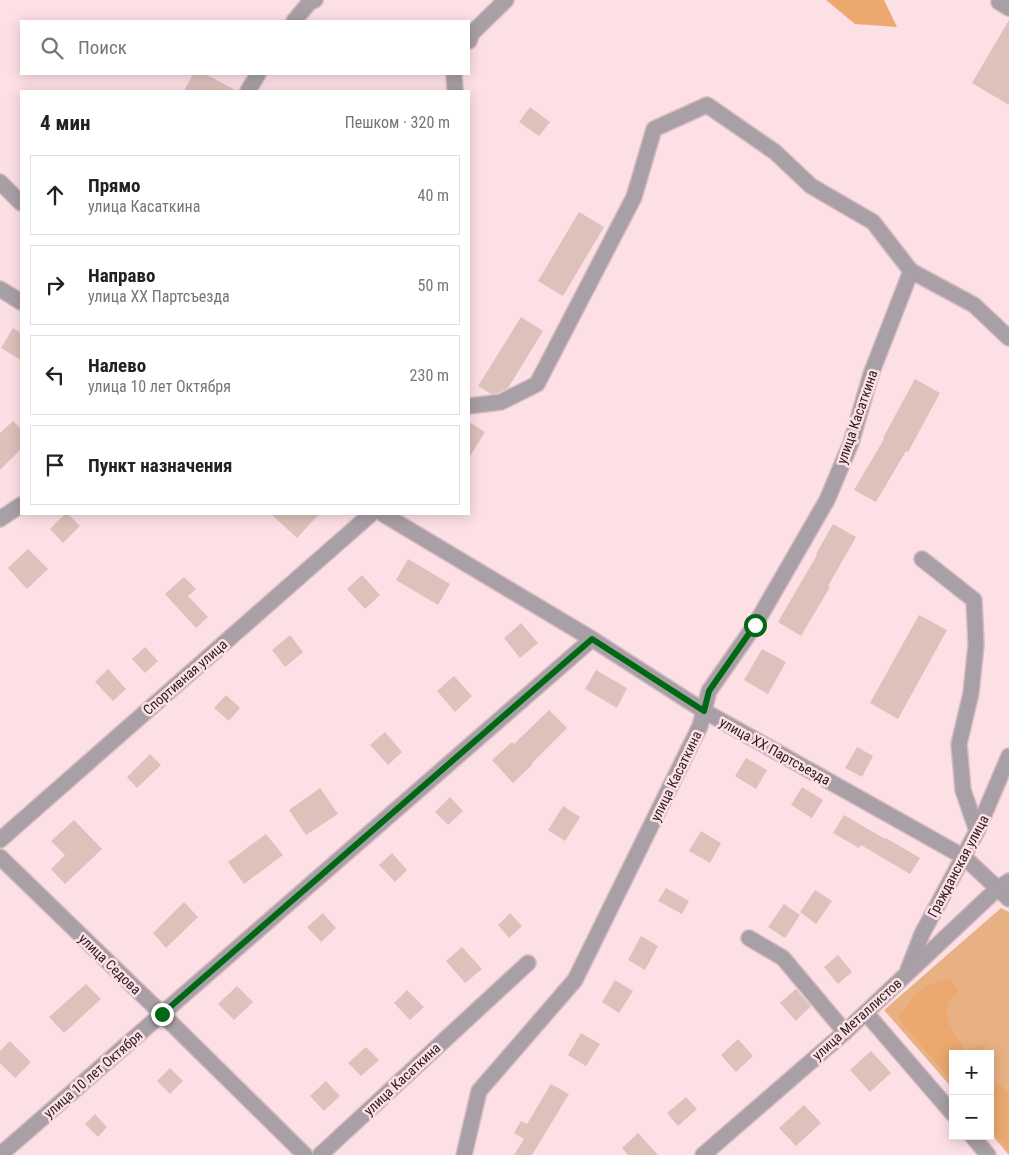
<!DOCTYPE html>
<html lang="ru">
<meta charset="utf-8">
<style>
:root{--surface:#fff;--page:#f6f6f6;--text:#222;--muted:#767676;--line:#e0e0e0}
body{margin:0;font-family:"Roboto Condensed",sans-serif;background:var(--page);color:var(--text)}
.controls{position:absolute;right:15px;bottom:15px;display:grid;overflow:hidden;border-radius:0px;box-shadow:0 2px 12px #0003}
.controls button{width:45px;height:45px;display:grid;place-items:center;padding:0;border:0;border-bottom:1px solid var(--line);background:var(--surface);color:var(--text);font:25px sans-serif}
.stop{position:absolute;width:15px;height:15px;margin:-11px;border:4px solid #006814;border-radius:50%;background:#fff}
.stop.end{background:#006814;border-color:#fff;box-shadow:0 1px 5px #0008}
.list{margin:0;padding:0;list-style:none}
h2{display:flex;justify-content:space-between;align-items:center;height:65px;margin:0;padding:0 20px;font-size:21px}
h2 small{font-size:16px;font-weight:400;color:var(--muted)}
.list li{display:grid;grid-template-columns:32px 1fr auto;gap:15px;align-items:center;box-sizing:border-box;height:80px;margin:0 10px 10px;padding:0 10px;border:1px solid var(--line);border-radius:0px}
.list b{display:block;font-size:19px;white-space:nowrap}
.list p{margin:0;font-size:16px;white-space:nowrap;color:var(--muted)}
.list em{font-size:16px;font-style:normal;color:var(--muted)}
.icon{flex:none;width:28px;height:28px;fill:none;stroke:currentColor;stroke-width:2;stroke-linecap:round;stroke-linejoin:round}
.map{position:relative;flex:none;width:1009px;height:1155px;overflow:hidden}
.search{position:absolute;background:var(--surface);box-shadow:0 2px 12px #0003;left:20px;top:20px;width:450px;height:55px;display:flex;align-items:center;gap:12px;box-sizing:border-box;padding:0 18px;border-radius:0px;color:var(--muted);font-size:19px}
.panel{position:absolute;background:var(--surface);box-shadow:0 2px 12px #0003;left:20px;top:90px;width:450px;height:425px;border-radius:0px}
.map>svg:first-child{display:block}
.green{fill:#e8b184}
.forest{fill:#eca86e}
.building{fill:#ddc1bb}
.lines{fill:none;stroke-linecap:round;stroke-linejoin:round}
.minor-casing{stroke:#d8bec2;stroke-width:18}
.minor{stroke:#a99fa6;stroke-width:15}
.route{stroke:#006814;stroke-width:6}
.labels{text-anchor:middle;stroke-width:5;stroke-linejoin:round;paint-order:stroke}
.street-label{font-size:14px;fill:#2d2224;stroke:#fde0e5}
</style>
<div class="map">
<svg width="1009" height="1155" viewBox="0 0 1009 1155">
<rect width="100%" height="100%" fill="#fde0e5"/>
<polygon class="green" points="1001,908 1009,912 1009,1155 990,1133 990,1054 953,1054 953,1089 884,1010"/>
<g class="forest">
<polygon points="826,0 884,0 897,27 855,24"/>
<path d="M949,979L959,991C956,994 951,999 949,1003C942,1019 957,1038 965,1051L986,1043L980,1054H953V1083L898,1018C914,996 921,983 949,979Z"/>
<polygon points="990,1081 1003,1087 1009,1093 1009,1151 990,1128"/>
</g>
<g class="building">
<polygon points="1009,20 1009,105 972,83"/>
<polygon points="193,74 205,74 237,91 184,91"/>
<polygon points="530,107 550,122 539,136 519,122"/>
<polygon points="579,212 604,227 563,296 538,281"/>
<polygon points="521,317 543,331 508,388 498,393 491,394 478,386"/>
<polygon points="13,328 21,333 21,360 1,348"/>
<polygon points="915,379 940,393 908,452 906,451 876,502 854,490 884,439 883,438"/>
<polygon points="13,421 21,429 21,449 0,470 0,433"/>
<polygon points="469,422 485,432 469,458"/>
<polygon points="65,514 68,514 80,526 63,543 50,529"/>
<polygon points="271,514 319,514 297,538"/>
<polygon points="833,524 856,537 828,586 830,587 801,636 778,622 817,555 816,554"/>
<polygon points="28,549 48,569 27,589 8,568"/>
<polygon points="408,559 450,584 438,605 396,580"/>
<polygon points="362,575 380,595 365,609 347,589"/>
<polygon points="184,577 196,589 188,596 208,617 196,628 165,594"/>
<polygon points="919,615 947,630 898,719 870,703"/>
<polygon points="521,623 538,643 520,658 504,638"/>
<polygon points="290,635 303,652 285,667 272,650"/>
<polygon points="145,647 158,661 145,673 132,659"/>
<polygon points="762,649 786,662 768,694 744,680"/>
<polygon points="108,669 126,689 113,701 95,682"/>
<polygon points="596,670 627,688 617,708 585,689"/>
<polygon points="454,676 472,696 455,712 437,691"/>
<polygon points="226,695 240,708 229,721 214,708"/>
<polygon points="549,710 567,728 532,763 533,764 513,783 492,760 512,742 514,744"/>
<polygon points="385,732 402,752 388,765 370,745"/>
<polygon points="857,747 873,756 862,777 845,768"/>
<polygon points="150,754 161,765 137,788 127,777"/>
<polygon points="746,758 767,770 756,789 735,776"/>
<polygon points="802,787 823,800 812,818 791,805"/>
<polygon points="320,788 338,814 306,835 289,810"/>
<polygon points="450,797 463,811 448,825 435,812"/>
<polygon points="563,806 580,817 565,841 548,830"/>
<polygon points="844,815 885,839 886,838 920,858 910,874 861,845 859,848 833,833"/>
<polygon points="74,820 102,849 65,884 51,869 65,855 51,841"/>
<polygon points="701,831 721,843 710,863 689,851"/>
<polygon points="266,834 283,855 244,884 228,862"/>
<polygon points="392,853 407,870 395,882 379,865"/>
<polygon points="666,888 689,901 682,914 658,901"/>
<polygon points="815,890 832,901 816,924 800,912"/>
<polygon points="184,902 198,917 166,948 153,933"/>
<polygon points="784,904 800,915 785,938 768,927"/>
<polygon points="323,913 336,928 321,942 307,927"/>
<polygon points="510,913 522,926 509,938 498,925"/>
<polygon points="641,936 658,946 645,970 628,960"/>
<polygon points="462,947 482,969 465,983 446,961"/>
<polygon points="838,955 852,972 838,984 824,967"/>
<polygon points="615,980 633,991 619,1013 602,1002"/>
<polygon points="86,984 101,999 64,1033 49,1017"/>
<polygon points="237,986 253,1002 234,1020 218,1004"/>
<polygon points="796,989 811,1006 796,1021 780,1003"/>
<polygon points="407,990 424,1007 410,1020 394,1003"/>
<polygon points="581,1033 600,1044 586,1066 568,1055"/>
<polygon points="738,1039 753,1056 736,1072 721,1055"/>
<polygon points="10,1041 31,1062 15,1078 0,1063 0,1051"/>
<polygon points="366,1047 379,1060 361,1076 348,1063"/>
<polygon points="871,1051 891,1073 870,1092 850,1070"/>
<polygon points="170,1068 183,1081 170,1094 157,1081"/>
<polygon points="326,1081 340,1096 324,1111 310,1096"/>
<polygon points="551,1084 569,1094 532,1155 514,1155 524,1139 514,1133 521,1121 527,1124"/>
<polygon points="686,1097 697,1109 678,1126 667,1113"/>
<polygon points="804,1105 821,1123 796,1146 779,1128"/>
<polygon points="95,1114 107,1127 98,1137 85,1124"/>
<polygon points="638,1133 658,1155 628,1155 622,1148"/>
</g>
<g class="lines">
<g class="minor-casing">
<g id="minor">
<polyline points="999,0 999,2 1009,8"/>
<polyline points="294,21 309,3 315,0"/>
<polyline points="469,41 472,33 506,0"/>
<polyline points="454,74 455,91"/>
<polyline points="248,91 258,74"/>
<polyline points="0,182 21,203"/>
<polyline points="0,289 21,302"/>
<polyline points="469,406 501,402 537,384 634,197 654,129 707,105 775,152 811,186 873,222 911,271 974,305 1009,338"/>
<polyline points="383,514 592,639 704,711 964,857 1009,899"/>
<polyline points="0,519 21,505"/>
<polyline points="922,559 974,600 976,645 971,693 959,744 963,790 977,831"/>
<polyline points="0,840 371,514"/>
<polyline points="0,857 162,1014 305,1155"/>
<polyline points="749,938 783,958 845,1032"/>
<polyline points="908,970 922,934 977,831 1009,756"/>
<polyline points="866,1013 953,1114"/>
<polyline points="972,1136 988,1155"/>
<polyline points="0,1155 592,639"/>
<polyline points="320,1155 528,963"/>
<polyline points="464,1155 479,1091 575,980 700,726 709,691 755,625 827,500 851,443 871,374 911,271"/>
<polyline points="703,1155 845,1032 998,888 1009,881"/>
</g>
</g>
<use href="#minor" class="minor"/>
</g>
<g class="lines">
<polyline class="route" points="162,1014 592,639 704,711 709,691 755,625"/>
</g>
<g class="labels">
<g class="street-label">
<text transform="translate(857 417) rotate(-71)" y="5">улица Касаткина</text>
<text transform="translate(185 677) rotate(-41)" y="5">Спортивная улица</text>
<text transform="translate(775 751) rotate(29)" y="5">улица XX Партсъезда</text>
<text transform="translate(676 776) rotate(-64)" y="5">улица Касаткина</text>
<text transform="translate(958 866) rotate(-62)" y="5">Гражданская улица</text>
<text transform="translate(110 964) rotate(44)" y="5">улица Седова</text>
<text transform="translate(857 1019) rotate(-42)" y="5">улица Металлистов</text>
<text transform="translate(93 1074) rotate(-41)" y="5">улица 10 лет Октября</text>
<text transform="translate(402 1079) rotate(-43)" y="5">улица Касаткина</text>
</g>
</g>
</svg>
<div class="controls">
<button>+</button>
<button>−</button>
</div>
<div class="stop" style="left:755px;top:625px"></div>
<div class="stop end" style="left:162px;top:1014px"></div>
<div class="search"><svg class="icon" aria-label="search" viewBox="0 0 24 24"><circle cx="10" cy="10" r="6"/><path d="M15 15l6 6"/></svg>Поиск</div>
<section class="panel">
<h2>4 мин<small>Пешком · 320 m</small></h2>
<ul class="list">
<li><svg class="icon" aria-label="ahead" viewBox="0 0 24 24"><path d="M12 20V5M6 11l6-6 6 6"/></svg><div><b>Прямо</b><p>улица Касаткина</p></div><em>40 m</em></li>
<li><svg class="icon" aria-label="right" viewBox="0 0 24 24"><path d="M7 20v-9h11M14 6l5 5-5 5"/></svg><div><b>Направо</b><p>улица XX Партсъезда</p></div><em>50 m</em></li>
<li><svg class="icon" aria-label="left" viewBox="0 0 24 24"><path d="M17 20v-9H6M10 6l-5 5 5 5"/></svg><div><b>Налево</b><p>улица 10 лет Октября</p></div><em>230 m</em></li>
<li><svg class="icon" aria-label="arrive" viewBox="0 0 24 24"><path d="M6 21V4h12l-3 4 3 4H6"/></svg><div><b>Пункт назначения</b></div></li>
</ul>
</section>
</div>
